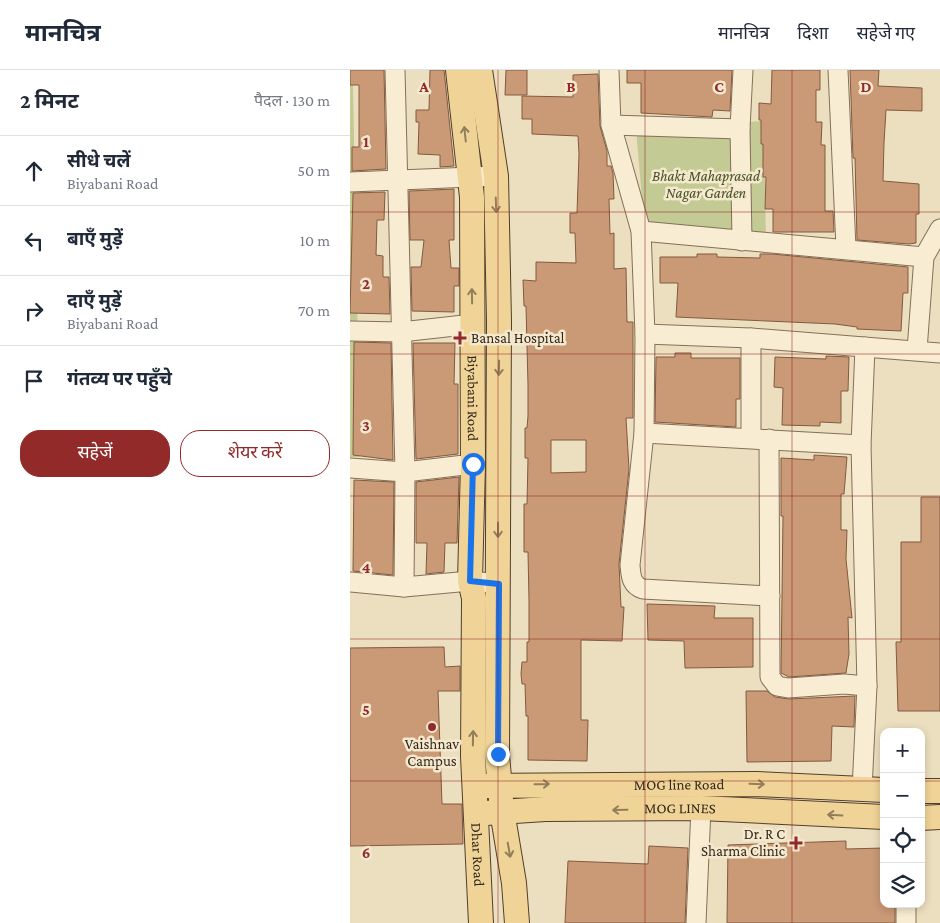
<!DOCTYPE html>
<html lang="hi">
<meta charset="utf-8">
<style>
:root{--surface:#fff;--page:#f2f2f3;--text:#1f2937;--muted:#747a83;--line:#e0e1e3;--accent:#922a2a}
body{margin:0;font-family:"Crimson Pro","Noto Sans Devanagari",serif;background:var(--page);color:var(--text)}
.controls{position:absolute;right:15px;bottom:15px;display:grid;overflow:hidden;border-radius:10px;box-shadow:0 2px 8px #0003}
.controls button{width:45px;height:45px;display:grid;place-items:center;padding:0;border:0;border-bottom:1px solid var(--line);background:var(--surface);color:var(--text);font:25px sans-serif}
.stop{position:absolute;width:15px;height:15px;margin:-11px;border:4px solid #1a73e8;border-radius:50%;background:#fff}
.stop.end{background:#1a73e8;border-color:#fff;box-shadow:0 1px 5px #0008}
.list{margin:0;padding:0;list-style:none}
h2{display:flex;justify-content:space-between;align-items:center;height:65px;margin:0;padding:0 20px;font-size:21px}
h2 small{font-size:16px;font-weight:400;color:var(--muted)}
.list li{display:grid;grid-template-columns:32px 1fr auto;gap:15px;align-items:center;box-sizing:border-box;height:70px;padding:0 20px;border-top:1px solid var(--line)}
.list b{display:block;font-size:19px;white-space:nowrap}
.list p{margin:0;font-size:16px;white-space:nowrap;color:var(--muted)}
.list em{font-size:16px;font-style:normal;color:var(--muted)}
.actions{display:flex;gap:10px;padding:15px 20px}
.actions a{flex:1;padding:11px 0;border:1px solid var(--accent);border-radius:20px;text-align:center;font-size:18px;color:var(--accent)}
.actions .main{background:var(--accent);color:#fff}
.icon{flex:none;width:28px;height:28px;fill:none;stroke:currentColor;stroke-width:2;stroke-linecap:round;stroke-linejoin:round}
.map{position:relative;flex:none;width:590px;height:853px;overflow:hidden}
header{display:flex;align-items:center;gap:30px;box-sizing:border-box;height:70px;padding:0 25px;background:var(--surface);border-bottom:1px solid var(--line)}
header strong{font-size:24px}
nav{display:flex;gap:28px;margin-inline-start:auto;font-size:18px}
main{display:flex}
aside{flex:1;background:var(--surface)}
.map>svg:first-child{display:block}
.green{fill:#c3ca94}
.building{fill:#ca9976;stroke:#835a3f;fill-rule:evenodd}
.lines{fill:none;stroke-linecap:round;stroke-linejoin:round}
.minor-casing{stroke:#847058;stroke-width:21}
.major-casing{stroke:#523e2d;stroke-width:26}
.minor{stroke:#f8ecd2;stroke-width:19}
.major{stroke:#f0d497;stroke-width:24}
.oneway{stroke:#927e5a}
.route{stroke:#1a73e8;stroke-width:6}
.grid{fill:none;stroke:#922a2a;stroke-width:1;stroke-opacity:0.55}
.poi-dot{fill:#922a2a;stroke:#f4e9ce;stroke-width:2}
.labels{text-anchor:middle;stroke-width:5;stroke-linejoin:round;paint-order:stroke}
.park-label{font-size:15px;font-style:italic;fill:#455023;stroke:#f4e9ce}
.poi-label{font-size:15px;fill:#34281c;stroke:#f4e9ce;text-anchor:start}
.street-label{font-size:15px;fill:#34281c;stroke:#f4e9ce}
.grid-label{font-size:16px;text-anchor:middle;font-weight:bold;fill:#922a2a;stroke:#f4e9ce;stroke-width:5;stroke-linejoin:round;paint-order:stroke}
</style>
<header>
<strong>मानचित्र</strong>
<nav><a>मानचित्र</a><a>दिशा</a><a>सहेजे गए</a></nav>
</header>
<main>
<aside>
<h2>2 मिनट<small>पैदल · 130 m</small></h2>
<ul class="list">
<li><svg class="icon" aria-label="ahead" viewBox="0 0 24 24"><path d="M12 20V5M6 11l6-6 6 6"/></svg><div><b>सीधे चलें</b><p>Biyabani Road</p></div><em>50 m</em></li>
<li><svg class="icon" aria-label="left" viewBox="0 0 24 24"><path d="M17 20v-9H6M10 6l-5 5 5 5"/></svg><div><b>बाएँ मुड़ें</b></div><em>10 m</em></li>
<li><svg class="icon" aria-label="right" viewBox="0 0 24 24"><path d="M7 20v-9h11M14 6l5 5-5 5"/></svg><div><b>दाएँ मुड़ें</b><p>Biyabani Road</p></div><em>70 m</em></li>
<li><svg class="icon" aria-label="arrive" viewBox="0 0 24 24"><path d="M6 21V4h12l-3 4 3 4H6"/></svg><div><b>गंतव्य पर पहुँचे</b></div></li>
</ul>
<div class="actions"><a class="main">सहेजें</a><a>शेयर करें</a></div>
</aside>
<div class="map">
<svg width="590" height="853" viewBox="0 0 590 853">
<rect width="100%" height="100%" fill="#ecdfbf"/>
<g class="green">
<polygon points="0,14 3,14 10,387 0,387"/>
<polygon points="414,51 416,178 294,153 286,59"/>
</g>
<g class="building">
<polygon points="0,0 34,0 36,99 2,101 2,77 9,77 9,15 0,15"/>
<polygon points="80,0 94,0 104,96 90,97 90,85 68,84 69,52 66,52 66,40 79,40"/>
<polygon points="156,0 177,0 177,25 155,25"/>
<polygon points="277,0 382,0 380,41 363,40 362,47 291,43 291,13 277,13"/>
<polygon points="422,0 470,0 470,20 466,20 466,52 472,52 471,75 475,75 475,141 483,141 484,162 423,162 423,139 415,139 416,107 413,107 413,74 411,74 411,50 409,50 409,33 421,34"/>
<polygon points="500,0 529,0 528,16 572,18 572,41 536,40 534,73 533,111 569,114 569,144 566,144 566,173 559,174 507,170 505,88 503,88"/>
<path d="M248,4L250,56L257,81V96H261L263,103L264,129H259L260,164L264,163V199L276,198L277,252H283V348H276L279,399L269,494L271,537H274L272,571L231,570V650H238L237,691L178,690V646H176L175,614H172L171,604L172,592H177V572H179V531L178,482H174V434H177L178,388H175V358H177L178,346V315L176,236H174L173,210L186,211V192L226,193L225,163H220V143H227L229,84L228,66L182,64V49H172V26L223,27V5ZM201,370H236V402L201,403Z"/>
<polygon points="104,119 104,170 99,170 101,198 109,198 109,216 104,216 104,242 62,241 61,197 71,197 74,170 60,170 59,121"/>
<polygon points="35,122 34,150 27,150 26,185 33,186 33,207 39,207 40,244 0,243 3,123"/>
<polygon points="347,184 367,184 367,187 410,188 410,184 422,184 558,197 558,223 553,223 551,261 507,259 507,257 485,254 326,247 328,213 310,213 310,187 347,187"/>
<polygon points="4,272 41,273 43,390 3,385"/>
<polygon points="63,273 105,273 104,314 108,314 108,384 66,389"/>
<polygon points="325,283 341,283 341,288 390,288 390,329 386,329 386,357 305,352 306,287 325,287"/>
<polygon points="476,286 499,287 498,321 491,321 491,353 470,352 470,356 432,355 433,318 424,317 425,287 476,289"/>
<polygon points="464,385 497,387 494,424 491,424 491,460 497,460 496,489 502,548 498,547 499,584 496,603 439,607 431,603 433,446 431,446 431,388 464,390"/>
<polygon points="109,407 107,473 95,473 94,502 76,504 77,473 66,473 66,412"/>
<polygon points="4,410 44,412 43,505 3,501"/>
<polygon points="571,427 590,427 590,641 548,641 546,572 551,572 551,472 571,472"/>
<polygon points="297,534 365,536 364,548 403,548 403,597 335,598 334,571 298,570"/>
<polygon points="94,577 95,597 110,596 110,621 88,621 92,734 112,734 113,774 0,776 0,578"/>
<polygon points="396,621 417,621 425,627 439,629 505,626 504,657 482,656 481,691 397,692"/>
<polygon points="496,771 496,779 534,778 534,834 545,834 545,853 377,853 378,775"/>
<polygon points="299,776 338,778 335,853 215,853 218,791 298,794"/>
</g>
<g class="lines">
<g class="minor-casing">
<g id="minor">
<polyline points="45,0 55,402 54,517"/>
<path d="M259,0L261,55L291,161L295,264L294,363L280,495C281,506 281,515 293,519L420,526"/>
<polyline points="488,0 496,178"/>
<polyline points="261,55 390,59"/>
<polyline points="0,112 146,106"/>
<polyline points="291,161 574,187"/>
<polyline points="392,171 390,59 393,0"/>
<polyline points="0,261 51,262 123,254"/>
<polyline points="295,264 401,268 590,283"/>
<polyline points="567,280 574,187 590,159"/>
<polyline points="294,363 511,375"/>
<polyline points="401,368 401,268"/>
<polyline points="419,369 420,607 427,616 438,618 494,614 517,616"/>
<polyline points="0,398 55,402 123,394"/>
<polyline points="0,512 54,517 120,511 149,514"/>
<polyline points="512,720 517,616 511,375 515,277"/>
<polyline points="346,853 351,738"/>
<polyline points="556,853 556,834"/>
</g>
</g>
<g class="major-casing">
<g id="major">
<path id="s1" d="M108,0L122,127L123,394L120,511L124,528L123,686L131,853"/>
<polyline points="130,0 146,106 149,251 147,685 152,741 164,813 167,853"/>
<path id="s2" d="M137,716L406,714L534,720"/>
<polyline points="571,721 590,721"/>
<path id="s3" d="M136,743L195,739L351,738L534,747"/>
<polyline points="571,748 590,747"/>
</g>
</g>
<use href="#minor" class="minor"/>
<use href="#major" class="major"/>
</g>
<defs><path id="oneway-shaft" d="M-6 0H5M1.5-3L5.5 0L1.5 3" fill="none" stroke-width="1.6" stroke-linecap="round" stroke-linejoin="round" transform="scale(1.25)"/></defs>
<g class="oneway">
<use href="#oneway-shaft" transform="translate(115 64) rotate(-96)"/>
<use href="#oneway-shaft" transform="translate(146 135) rotate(88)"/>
<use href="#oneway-shaft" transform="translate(122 226) rotate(-91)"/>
<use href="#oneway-shaft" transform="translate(149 298) rotate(91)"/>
<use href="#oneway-shaft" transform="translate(148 460) rotate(90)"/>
<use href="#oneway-shaft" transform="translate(123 668) rotate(-89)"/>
<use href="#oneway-shaft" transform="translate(192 714) rotate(-1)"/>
<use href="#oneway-shaft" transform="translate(407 714) rotate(2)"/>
<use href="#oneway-shaft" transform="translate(270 740) rotate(179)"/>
<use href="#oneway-shaft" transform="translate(485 745) rotate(-177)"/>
<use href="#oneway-shaft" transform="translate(159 780) rotate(80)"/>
</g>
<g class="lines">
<polyline class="route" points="123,394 120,511 149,514 148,684"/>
</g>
<path class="grid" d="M148,0V853M295,0V853M442,0V853M0,142H590M0,284H590M0,426H590M0,569H590M0,711H534M571,711H590"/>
<g class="poi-dot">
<path d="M107.5 260.5h5v5h5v5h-5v5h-5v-5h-5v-5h5z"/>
<circle cx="82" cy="657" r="5"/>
<path d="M443.5 765.5h5v5h5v5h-5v5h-5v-5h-5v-5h5z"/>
</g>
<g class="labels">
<g class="park-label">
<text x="356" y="111">Bhakt Mahaprasad<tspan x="356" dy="17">Nagar Garden</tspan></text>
</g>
<g class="poi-label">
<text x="121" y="273">Bansal Hospital</text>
<text x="82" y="679" text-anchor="middle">Vaishnav<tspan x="82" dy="17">Campus</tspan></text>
<text x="435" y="769" text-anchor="end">Dr. R C<tspan x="435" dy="17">Sharma Clinic</tspan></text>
</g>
<g class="street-label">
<text dy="5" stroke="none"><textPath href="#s1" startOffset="329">Biyabani Road</textPath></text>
<text dy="5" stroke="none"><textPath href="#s2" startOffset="192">MOG line Road</textPath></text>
<text dy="5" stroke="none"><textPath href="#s3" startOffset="194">MOG LINES</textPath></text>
<text dy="5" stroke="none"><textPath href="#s1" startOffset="786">Dhar Road</textPath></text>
</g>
</g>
<g class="grid-label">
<text x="74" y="22">A</text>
<text x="221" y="22">B</text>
<text x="369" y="22">C</text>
<text x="516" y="22">D</text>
<text x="16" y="77">1</text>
<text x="16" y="219">2</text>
<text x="16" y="361">3</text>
<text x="16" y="503">4</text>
<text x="16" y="645">5</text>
<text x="16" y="788">6</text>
</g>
</svg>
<div class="controls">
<button>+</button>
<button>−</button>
<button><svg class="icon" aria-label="locate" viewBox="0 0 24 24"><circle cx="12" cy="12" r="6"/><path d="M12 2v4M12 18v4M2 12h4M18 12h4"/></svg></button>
<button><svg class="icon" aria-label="layers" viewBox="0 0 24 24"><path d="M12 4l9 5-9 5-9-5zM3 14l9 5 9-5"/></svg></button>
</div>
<div class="stop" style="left:123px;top:394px"></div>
<div class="stop end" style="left:148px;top:684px"></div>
</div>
</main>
